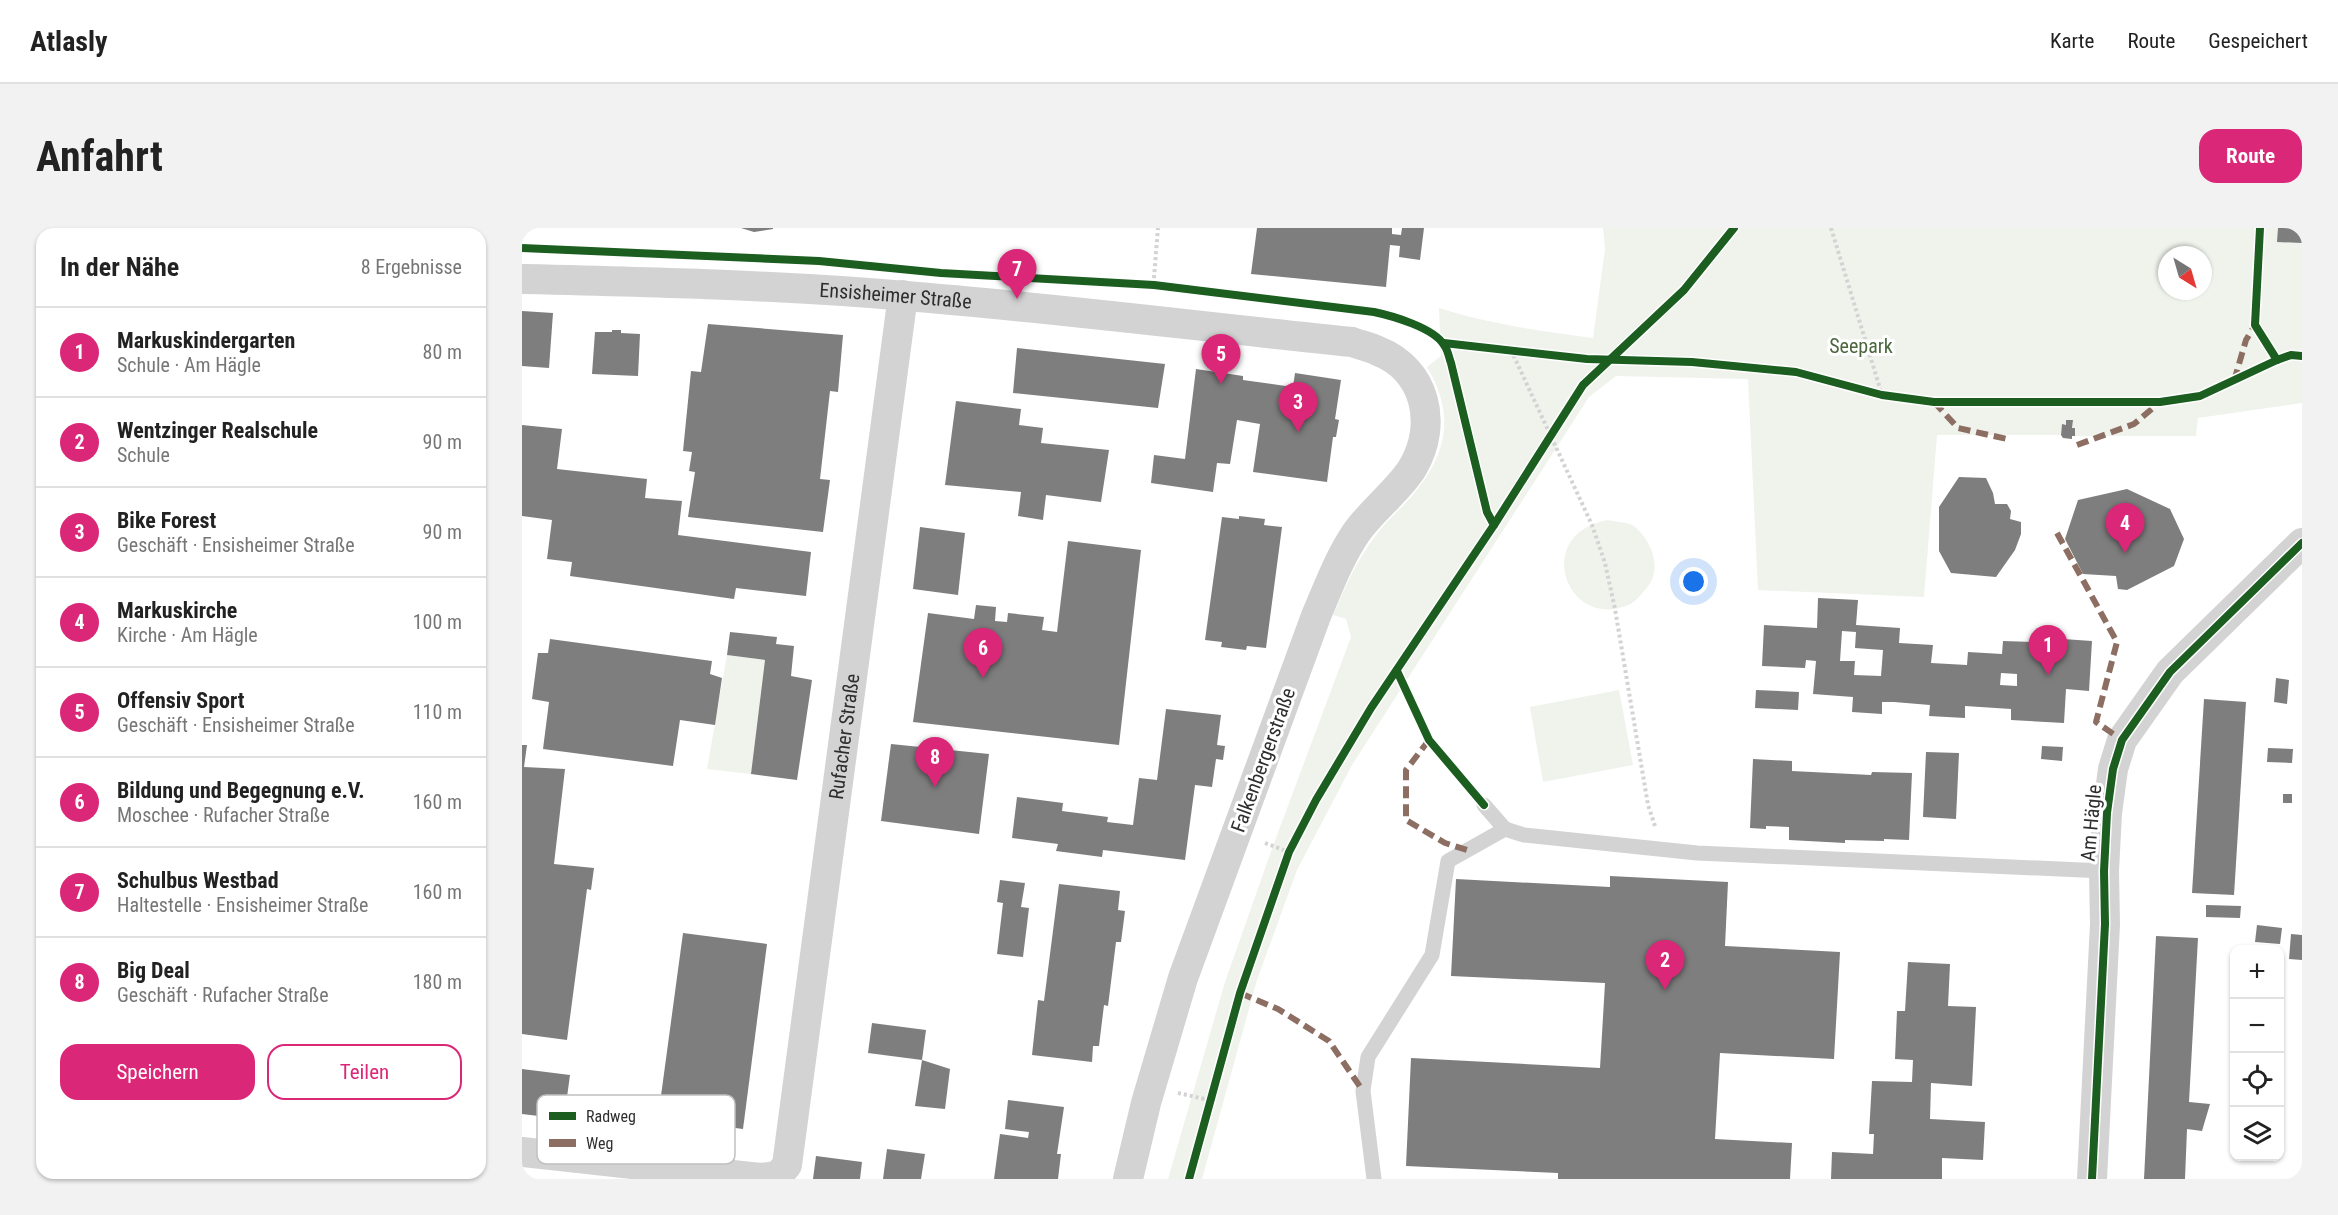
<!DOCTYPE html>
<html lang="de">
<meta charset="utf-8">
<style>
:root{--surface:#fff;--page:#f2f2f2;--text:#222;--muted:#767676;--line:#e0e0e0;--accent:#db2777}
body{margin:0;font-family:"Roboto Condensed",sans-serif;background:var(--page);color:var(--text)}
.controls{position:absolute;right:18px;bottom:18px;display:grid;overflow:hidden;border-radius:12px;box-shadow:0 2px 4px #0004}
.controls button{width:54px;height:54px;display:grid;place-items:center;padding:0;border:0;border-bottom:2px solid var(--line);background:var(--surface);color:var(--text);font:30px sans-serif}
.compass{position:absolute;left:1636px;top:18px;width:54px;height:54px;border-radius:50%;background:var(--surface);box-shadow:0 2px 4px #0004;rotate:143deg}
.you{position:absolute;left:1172px;top:354px;width:21px;height:21px;margin:-15px;border:4px solid #fff;border-radius:50%;background:#1a73e8;box-shadow:0 0 0 9px #1a73e833}
.badge{display:grid;place-items:center;width:39px;height:39px;border-radius:50%;background:var(--accent);color:#fff;font-size:20px;font-weight:700}
.pin{position:absolute;translate:-50% -50px;filter:drop-shadow(0 2px 3px #0008)}
.pin::after{content:'';position:absolute;top:32px;width:21px;height:18px;background:inherit;clip-path:polygon(0 0,100% 0,50% 100%)}
.list{margin:0;padding:0;list-style:none}
h2{display:flex;justify-content:space-between;align-items:center;height:78px;margin:0;padding:0 24px;font-size:26px}
h2 small{font-size:20px;font-weight:400;color:var(--muted)}
.list li{display:grid;grid-template-columns:39px 1fr auto;gap:18px;align-items:center;box-sizing:border-box;height:90px;padding:0 24px;border-top:2px solid var(--line)}
.list b{display:block;font-size:22px;white-space:nowrap}
.list p{margin:0;font-size:20px;white-space:nowrap;color:var(--muted)}
.list em{font-size:20px;font-style:normal;color:var(--muted)}
.actions{display:flex;gap:12px;padding:18px 24px}
.actions a{flex:1;padding:14px 0;border:2px solid var(--accent);border-radius:18px;text-align:center;font-size:21px;color:var(--accent)}
.actions .main{background:var(--accent);color:#fff}
.icon{flex:none;width:33px;height:33px;fill:none;stroke:currentColor;stroke-width:2;stroke-linecap:round;stroke-linejoin:round}
.map{position:relative;flex:none;width:1780px;height:951px;overflow:hidden;border-radius:18px}
header{display:flex;align-items:center;gap:36px;box-sizing:border-box;height:84px;padding:0 30px;background:var(--surface);border-bottom:2px solid var(--line)}
header strong{font-size:28px}
nav{display:flex;gap:33px;margin-inline-start:auto;font-size:21px}
.intro{display:flex;align-items:center;justify-content:space-between;box-sizing:border-box;height:144px;padding:0 36px}
h1{margin:0;font-size:42px}
.button{padding:15px 27px;border-radius:18px;background:var(--accent);color:#fff;font-size:21px;font-weight:700}
main{display:flex;gap:36px;padding:0 36px}
aside{flex:1;background:var(--surface);border-radius:18px;box-shadow:0 2px 4px #0004}
.map>svg:first-child{display:block}
.green{fill:#eff3ec;fill-rule:evenodd}
.building{fill:#7e7e7e;fill-rule:evenodd}
.lines{fill:none;stroke-linecap:round;stroke-linejoin:round}
.path{stroke:#d3d3d3;stroke-width:4;stroke-dasharray:3 3;stroke-linecap:butt}
.service{stroke:#d3d3d3;stroke-width:15}
.minor{stroke:#d3d3d3;stroke-width:30}
.quiet{stroke:#8d6e63;stroke-width:6;stroke-dasharray:12 6;stroke-linecap:butt}
.cycleway-casing{stroke:#fff;stroke-width:11}
.cycleway{stroke:#1b5e20;stroke-width:8}
.labels{text-anchor:middle;stroke-width:6;stroke-linejoin:round;paint-order:stroke}
.street-label{font-size:20px;fill:#2e2e2e;stroke:#fff}
.park-label{font-size:20px;fill:#4c673e;stroke:#fff}
.key{fill:#fff;stroke:#c0c0c0;stroke-width:1.5}
.key-label{font-size:16px;fill:#2e2e2e}
</style>
<header>
<strong>Atlasly</strong>
<nav><a>Karte</a><a>Route</a><a>Gespeichert</a></nav>
</header>
<div class="intro"><h1>Anfahrt</h1><a class="button">Route</a></div>
<main>
<aside>
<h2>In der Nähe<small>8 Ergebnisse</small></h2>
<ul class="list">
<li><span class="badge">1</span><div><b>Markuskindergarten</b><p>Schule · Am Hägle</p></div><em>80 m</em></li>
<li><span class="badge">2</span><div><b>Wentzinger Realschule</b><p>Schule</p></div><em>90 m</em></li>
<li><span class="badge">3</span><div><b>Bike Forest</b><p>Geschäft · Ensisheimer Straße</p></div><em>90 m</em></li>
<li><span class="badge">4</span><div><b>Markuskirche</b><p>Kirche · Am Hägle</p></div><em>100 m</em></li>
<li><span class="badge">5</span><div><b>Offensiv Sport</b><p>Geschäft · Ensisheimer Straße</p></div><em>110 m</em></li>
<li><span class="badge">6</span><div><b>Bildung und Begegnung e.V.</b><p>Moschee · Rufacher Straße</p></div><em>160 m</em></li>
<li><span class="badge">7</span><div><b>Schulbus Westbad</b><p>Haltestelle · Ensisheimer Straße</p></div><em>160 m</em></li>
<li><span class="badge">8</span><div><b>Big Deal</b><p>Geschäft · Rufacher Straße</p></div><em>180 m</em></li>
</ul>
<div class="actions"><a class="main">Speichern</a><a>Teilen</a></div>
</aside>
<div class="map">
<svg width="1780" height="951" viewBox="0 0 1780 951">
<rect width="100%" height="100%" fill="#fff"/>
<g class="green">
<path d="M1081,0H1780V175L1676,190L1674,208H1553V201L1550,200L1551,192H1544V197L1540,196L1539,207H1415L1402,369L1236,362L1226,151L1094,148L1067,169L830,537L775,642L735,752L680,951H646L703,754L751,618L829,409L824,391L811,387C823,360 834,333 852,310C862,295 877,283 889,269C925,227 934,188 905,139L919,128L917,80C967,96 1018,103 1071,110L1083,21ZM1645,27H1681V63H1645Z"/>
<path d="M1086,292C1093,294 1106,294 1112,298C1130,313 1142,343 1123,362C1118,367 1113,375 1106,377C1045,403 1009,306 1086,292Z"/>
<polygon points="205,427 243,432 229,546 185,541"/>
<polygon points="1097,462 1111,537 1021,554 1008,479"/>
</g>
<g class="building">
<polygon points="219,0 251,0 251,1 232,4"/>
<polygon points="735,0 870,0 870,6 879,7 880,0 902,0 898,32 877,29 878,18 868,17 864,59 729,46"/>
<polygon points="1756,0 1780,0 1780,15 1755,14"/>
<polygon points="0,83 31,85 27,140 0,138"/>
<polygon points="186,96 321,107 316,164 308,163 298,251 308,252 301,304 166,289 173,244 167,243 170,224 161,223 169,143 179,144"/>
<polygon points="90,102 99,102 99,105 118,106 116,148 70,146 73,104 90,104"/>
<polygon points="495,120 643,136 636,180 491,165"/>
<polygon points="674,141 721,148 721,152 771,159 773,145 819,152 813,191 817,192 814,209 811,209 805,254 731,244 738,196 715,192 708,236 695,235 691,264 629,255 632,227 663,231"/>
<polygon points="434,173 499,181 497,197 521,200 519,215 587,222 579,274 524,267 521,292 496,288 499,264 423,257"/>
<polygon points="1544,192 1551,192 1550,200 1553,200 1553,208 1550,208 1550,211 1541,210 1539,207 1540,196 1544,197"/>
<polygon points="0,197 40,201 35,241 125,251 123,270 160,273 156,307 289,324 284,368 214,360 212,371 48,348 50,334 25,331 30,292 0,288"/>
<polygon points="1437,249 1464,250 1471,265 1473,276 1485,276 1489,283 1488,291 1499,294 1499,306 1493,322 1474,349 1429,345 1417,323 1417,279"/>
<polygon points="1605,261 1648,281 1662,311 1652,338 1605,362 1596,361 1594,348 1561,346 1543,311 1556,272"/>
<polygon points="717,288 743,291 742,297 760,299 744,420 725,418 724,422 699,419 700,414 683,412 700,289 717,291"/>
<polygon points="398,299 443,305 436,367 391,361"/>
<polygon points="546,313 619,322 597,517 391,494 406,385 452,391 454,377 474,379 473,393 485,394 486,385 522,389 520,402 535,404"/>
<path d="M1296,370L1336,372L1334,397L1378,400L1377,415L1411,417L1409,435L1445,437L1446,424L1480,426L1481,413L1514,414L1513,427L1526,428V415L1541,416V411L1570,413L1567,463L1544,461L1542,495L1489,492V481L1443,478V490L1407,488L1408,477L1372,474H1360V486L1330,484L1331,469L1291,466L1294,433L1284,432L1283,440L1240,438L1242,397L1295,400ZM1320,403L1334,404L1333,420L1361,422L1359,448L1332,447L1333,433H1318ZM1479,445L1495,446V458L1478,457Z"/>
<polygon points="208,404 255,409 254,416 272,418 269,448 290,452 275,552 229,546 243,432 205,427"/>
<polygon points="28,411 190,433 188,446 200,450 193,497 158,492 151,538 21,521 27,474 10,471 16,425 26,425"/>
<polygon points="1754,450 1767,452 1765,476 1752,474"/>
<polygon points="1234,462 1277,464 1276,482 1233,480"/>
<polygon points="1682,471 1724,474 1712,667 1670,665"/>
<polygon points="644,481 699,487 695,517 703,518 701,532 694,531 690,559 673,557 663,632 581,622 580,629 534,623 536,616 490,610 495,569 541,575 540,583 586,589 585,594 611,597 617,550 635,552"/>
<polygon points="369,516 467,526 457,606 359,593"/>
<polygon points="0,517 5,517 2,539 43,541 32,636 72,640 69,662 65,661 45,812 0,806"/>
<polygon points="1520,518 1541,519 1540,533 1519,531"/>
<polygon points="1746,520 1771,521 1770,535 1745,534"/>
<polygon points="1404,524 1437,525 1434,591 1401,589"/>
<polygon points="1231,531 1270,533 1270,543 1349,547 1350,544 1390,545 1387,612 1362,611 1362,613 1323,612 1323,615 1267,612 1267,599 1244,598 1244,601 1228,600"/>
<rect x="1761" y="566" width="9" height="9"/>
<polygon points="1088,648 1206,654 1203,718 1318,724 1312,831 1198,825 1193,911 1270,915 1268,951 1036,951 1036,945 884,938 889,830 1078,840 1083,755 929,748 934,651 1088,659"/>
<polygon points="478,652 503,655 499,679 507,680 501,729 475,726 481,675 475,674"/>
<polygon points="537,656 598,663 596,682 603,683 599,714 594,714 586,778 582,777 577,818 571,818 570,834 510,827 516,772 522,773"/>
<polygon points="1684,677 1719,678 1718,690 1684,689"/>
<polygon points="1735,697 1760,700 1758,716 1733,714"/>
<polygon points="161,705 245,716 221,901 136,890"/>
<polygon points="1769,706 1780,707 1780,732 1767,731"/>
<polygon points="1634,708 1676,710 1667,874 1688,876 1680,903 1665,901 1663,951 1622,951"/>
<polygon points="1386,734 1428,736 1426,778 1454,779 1450,858 1409,855 1408,891 1463,894 1461,932 1420,930 1420,951 1309,951 1310,924 1351,926 1352,906 1347,906 1350,853 1390,854 1391,832 1373,831 1375,783 1383,783"/>
<polygon points="350,795 404,802 400,832 346,825"/>
<polygon points="400,832 428,841 423,881 393,878"/>
<polygon points="0,841 48,847 42,891 0,886"/>
<polygon points="486,872 542,879 535,926 539,926 536,951 472,951 478,906 506,910 507,904 483,901"/>
<polygon points="365,921 403,926 399,951 361,951"/>
<polygon points="294,928 340,934 338,951 291,951"/>
</g>
<g class="lines">
<g class="path">
<polyline points="1309,0 1360,167"/>
<polyline points="631,62 636,0"/>
<polyline points="989,122 1070,297 1083,335 1093,381 1126,577 1133,598"/>
<polyline points="743,615 767,624"/>
<polyline points="656,865 687,872"/>
</g>
<g class="service">
<polyline points="962,577 983,601"/>
<polyline points="852,951 841,863 846,829 910,727 926,633 983,601 1002,607 1175,625 1582,643"/>
</g>
<g class="minor">
<path id="s1" d="M0,51C128,54 257,57 384,68C533,80 681,99 830,114C838,117 848,119 856,123C904,142 916,196 891,239C879,260 849,283 834,305C817,330 806,360 794,388L661,750L624,875L606,951"/>
<path id="s2" d="M0,924L238,950L256,948L265,937L381,67"/>
<polyline points="1570,951 1583,696 1582,643 1585,585 1591,541 1600,512 1648,444 1780,315"/>
</g>
<g class="quiet">
<polyline points="1712,153 1724,112 1733,97"/>
<polyline points="1412,174 1436,200 1485,211"/>
<polyline points="1555,217 1612,196 1638,174"/>
<polyline points="1535,305 1595,414 1574,494 1600,512"/>
<polyline points="907,512 884,542 884,592 923,615 945,622"/>
<polyline points="718,765 756,781 807,813 841,863"/>
</g>
<g class="cycleway-casing">
<g id="cycleway">
<polyline points="1738,0 1733,97 1755,132"/>
<path d="M0,20L297,33L419,45L632,57L852,84C871,88 912,100 922,117C926,122 927,130 929,135L965,284L972,297L849,480L794,572L767,624L718,765L667,951"/>
<polyline points="922,115 1065,131 1170,134 1274,144 1360,167 1412,174 1638,174 1678,168 1755,132 1769,127 1780,128"/>
<polyline points="972,297 1061,157 1162,62 1212,0"/>
<polyline points="875,443 907,512 962,577"/>
<polyline points="1570,951 1583,696 1582,643 1585,585 1591,541 1600,512 1648,444 1780,315"/>
</g>
</g>
<use href="#cycleway" class="cycleway"/>
</g>
<g class="labels">
<g class="street-label">
<text dy="7" stroke="none"><textPath href="#s1" startOffset="374">Ensisheimer Straße</textPath></text>
<text dy="7" stroke="none"><textPath href="#s2" startOffset="704">Rufacher Straße</textPath></text>
<text transform="translate(741 532) rotate(-70)" y="7">Falkenbergerstraße</text>
<text transform="translate(1569 595) rotate(-85)" y="7">Am Hägle</text>
</g>
<g class="park-label">
<text x="1339" y="125">Seepark</text>
</g>
</g>
<rect x="15" y="867" width="198" height="69" rx="9" class="key"/>
<rect x="27" y="884" width="27" height="8" fill="#1b5e20"/>
<rect x="27" y="911" width="27" height="8" fill="#8d6e63"/>
<g class="key-label">
<text x="64" y="894">Radweg</text>
<text x="64" y="921">Weg</text>
</g>
</svg>
<div class="controls">
<button>+</button>
<button>−</button>
<button><svg class="icon" aria-label="locate" viewBox="0 0 24 24"><circle cx="12" cy="12" r="6"/><path d="M12 2v4M12 18v4M2 12h4M18 12h4"/></svg></button>
<button><svg class="icon" aria-label="layers" viewBox="0 0 24 24"><path d="M12 4l9 5-9 5-9-5zM3 14l9 5 9-5"/></svg></button>
</div>
<svg class="compass" viewBox="-18 -18 36 36"><path d="M0-13l5 13h-10z" fill="#e53935"/><path d="M0 13l5-13h-10z" fill="#767676"/></svg>
<div class="you"></div>
<div class="pin badge" style="left:1526px;top:447px">1</div>
<div class="pin badge" style="left:1143px;top:762px">2</div>
<div class="pin badge" style="left:776px;top:204px">3</div>
<div class="pin badge" style="left:1603px;top:325px">4</div>
<div class="pin badge" style="left:699px;top:156px">5</div>
<div class="pin badge" style="left:461px;top:450px">6</div>
<div class="pin badge" style="left:495px;top:71px">7</div>
<div class="pin badge" style="left:413px;top:559px">8</div>
</div>
</main>
